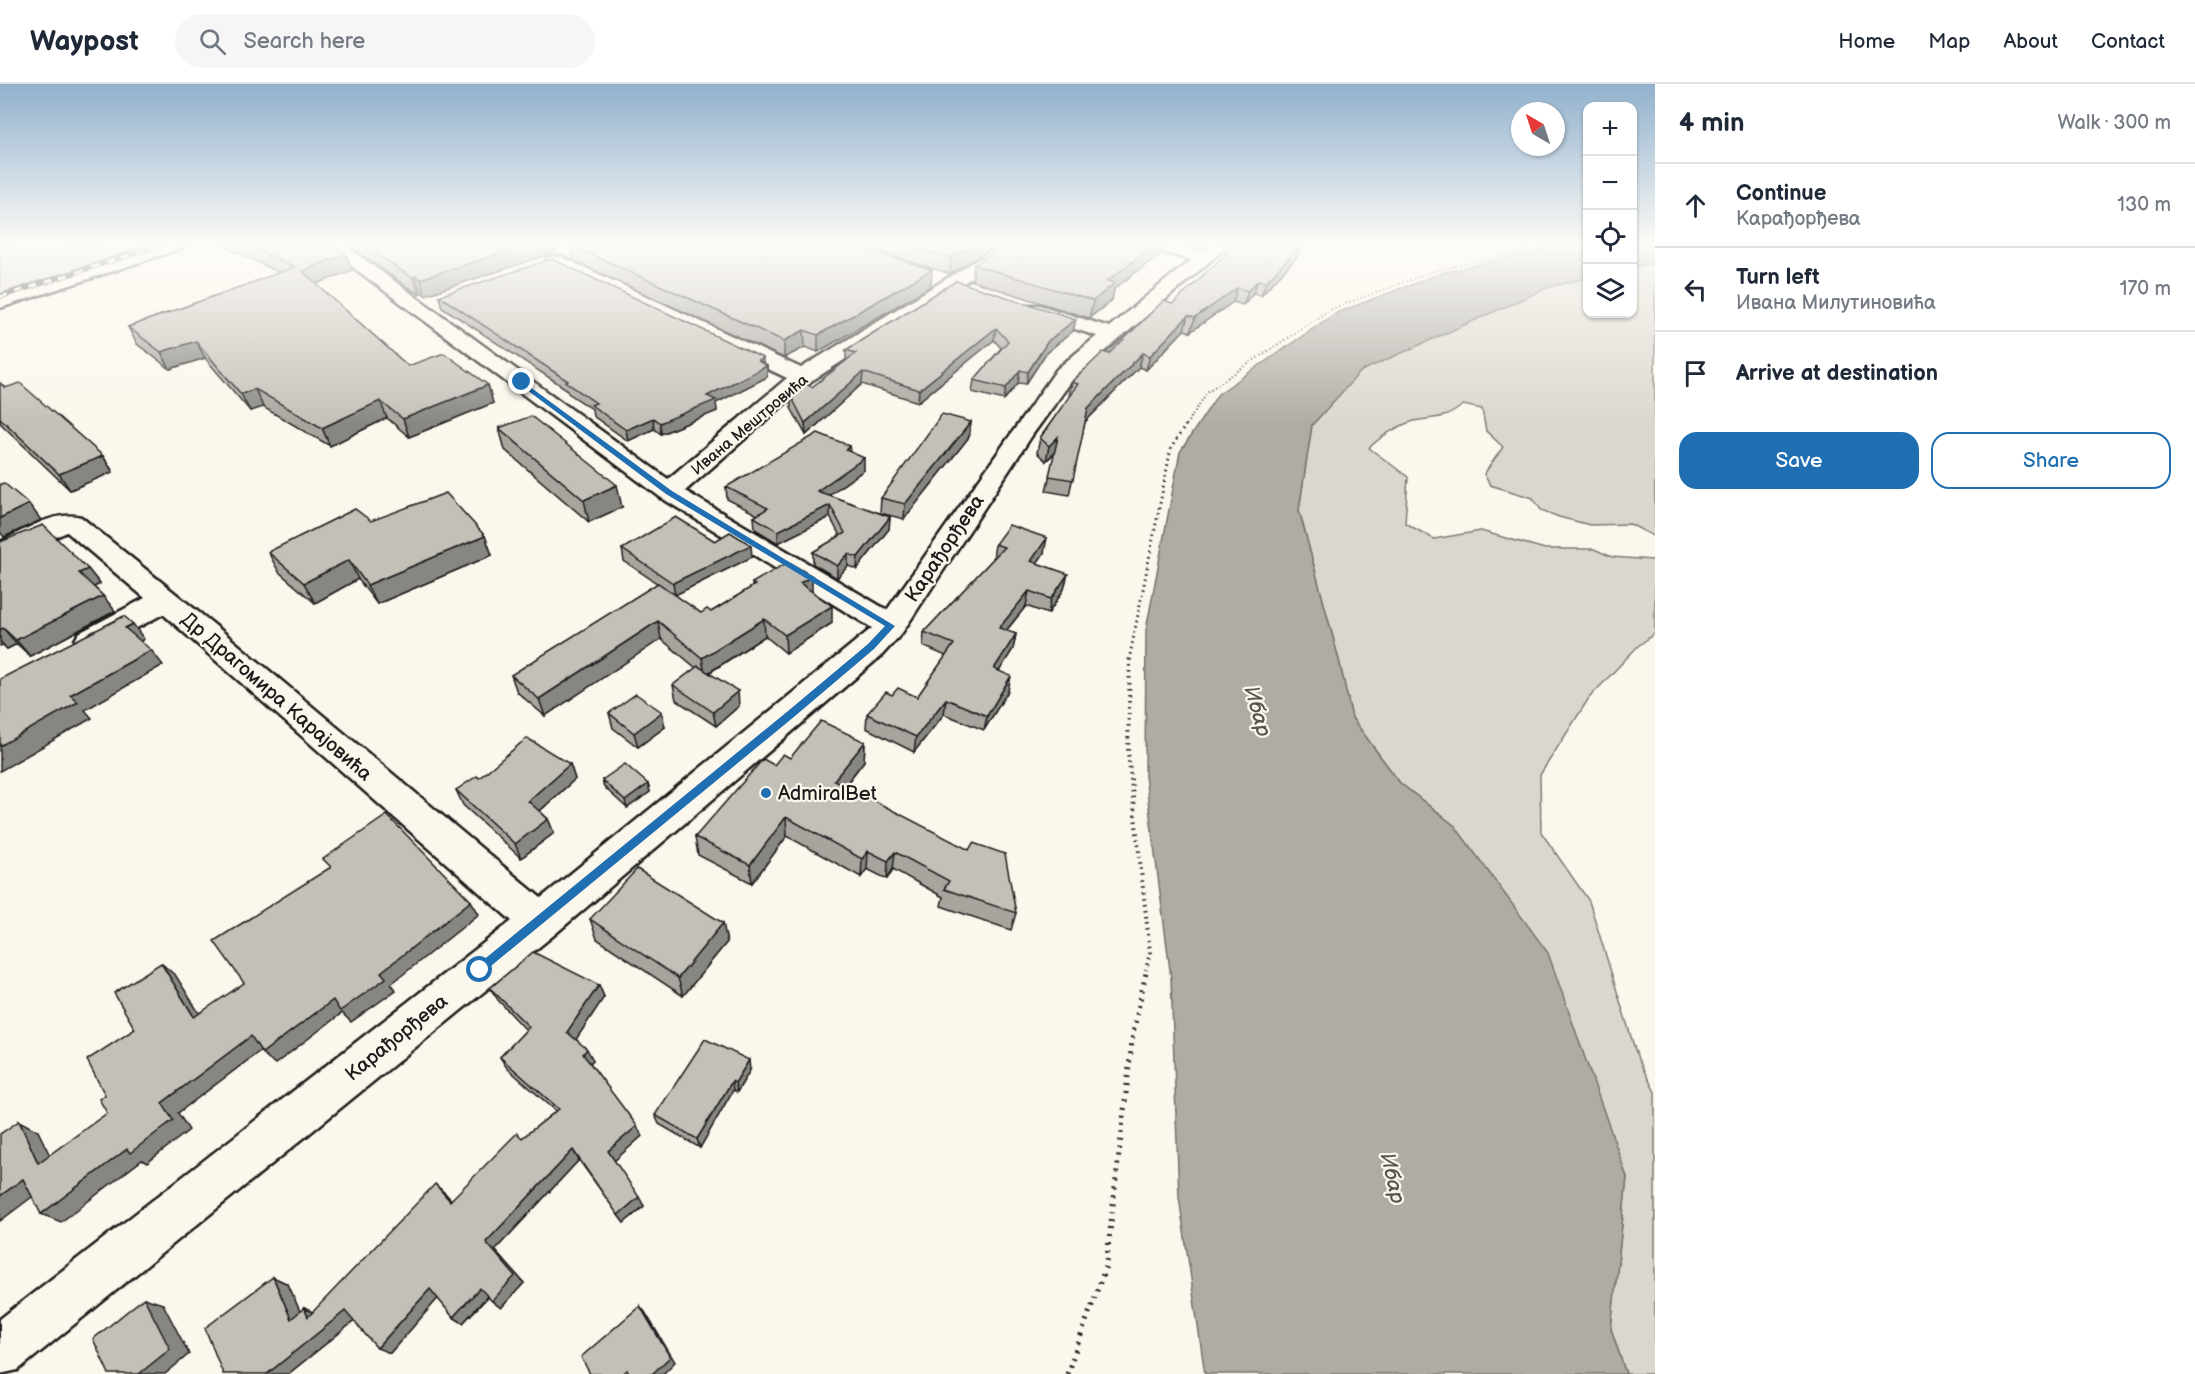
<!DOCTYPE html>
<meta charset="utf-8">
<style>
:root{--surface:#fff;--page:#f6f6f7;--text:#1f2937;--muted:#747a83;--line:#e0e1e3;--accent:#1f6fb2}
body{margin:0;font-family:"Balsamiq Sans",sans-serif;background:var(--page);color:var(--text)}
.controls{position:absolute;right:18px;top:18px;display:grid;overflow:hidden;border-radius:12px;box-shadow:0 2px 4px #0004}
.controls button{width:54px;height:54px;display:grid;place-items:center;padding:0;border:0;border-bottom:2px solid var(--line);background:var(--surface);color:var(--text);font:30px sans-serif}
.compass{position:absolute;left:1511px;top:18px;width:54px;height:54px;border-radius:50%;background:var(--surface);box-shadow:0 2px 4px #0004;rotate:321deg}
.stop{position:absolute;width:18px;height:18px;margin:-14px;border:4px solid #1f6fb2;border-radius:50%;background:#fff}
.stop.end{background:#1f6fb2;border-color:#fff;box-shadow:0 2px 6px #0008}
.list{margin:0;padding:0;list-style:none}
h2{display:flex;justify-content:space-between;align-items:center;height:78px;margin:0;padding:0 24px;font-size:26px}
h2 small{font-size:20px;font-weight:400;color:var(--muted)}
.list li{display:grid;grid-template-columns:39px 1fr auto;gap:18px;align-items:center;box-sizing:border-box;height:84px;padding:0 24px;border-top:2px solid var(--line)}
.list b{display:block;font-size:22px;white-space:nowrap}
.list p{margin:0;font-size:20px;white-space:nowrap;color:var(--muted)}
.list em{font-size:20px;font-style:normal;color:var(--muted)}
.actions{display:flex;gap:12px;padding:18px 24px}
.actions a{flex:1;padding:14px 0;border:2px solid var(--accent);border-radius:18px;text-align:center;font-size:21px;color:var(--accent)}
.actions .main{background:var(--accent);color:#fff}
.icon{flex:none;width:33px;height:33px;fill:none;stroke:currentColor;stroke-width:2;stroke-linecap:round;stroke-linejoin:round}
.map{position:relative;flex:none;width:1655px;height:1290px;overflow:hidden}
header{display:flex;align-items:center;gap:36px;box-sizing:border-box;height:84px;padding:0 30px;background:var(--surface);border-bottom:2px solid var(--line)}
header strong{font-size:28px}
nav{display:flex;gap:33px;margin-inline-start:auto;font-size:21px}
.search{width:420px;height:54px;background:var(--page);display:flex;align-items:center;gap:15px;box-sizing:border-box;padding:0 21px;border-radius:33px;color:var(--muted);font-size:22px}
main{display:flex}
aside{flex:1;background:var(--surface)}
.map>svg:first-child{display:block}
.green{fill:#dad7ce;stroke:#7b7a75;stroke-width:1.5}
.water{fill:#afaca5;stroke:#74726e;stroke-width:1.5}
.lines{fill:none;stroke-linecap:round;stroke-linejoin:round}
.minor-casing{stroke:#1c1c1c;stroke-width:5}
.path-far3{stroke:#1c1c1c;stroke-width:2;stroke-dasharray:1 3;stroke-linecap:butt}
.path-far2{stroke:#1c1c1c;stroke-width:3;stroke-dasharray:1.5 4;stroke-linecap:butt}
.path-far1{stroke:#1c1c1c;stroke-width:4;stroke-dasharray:1.5 4.5;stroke-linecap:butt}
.path{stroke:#1c1c1c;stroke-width:5;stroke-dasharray:2 6;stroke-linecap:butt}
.minor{fill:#fbf7ec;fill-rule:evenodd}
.rail-casing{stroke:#1c1c1c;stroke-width:4.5}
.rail{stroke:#fbf7ec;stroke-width:3;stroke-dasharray:8;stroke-linecap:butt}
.wall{fill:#a8a59e;stroke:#1c1c1c;stroke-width:1.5}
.shaded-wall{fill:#888681;stroke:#1c1c1c;stroke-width:1.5}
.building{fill:#c3c0b8;stroke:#1c1c1c;stroke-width:1.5}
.route{fill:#1f6fb2}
.poi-dot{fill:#1f6fb2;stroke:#fbf7ec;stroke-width:2}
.labels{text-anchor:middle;stroke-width:4.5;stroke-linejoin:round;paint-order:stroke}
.far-street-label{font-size:16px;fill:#1c1c1c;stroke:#fbf7ec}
.street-label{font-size:20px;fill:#1c1c1c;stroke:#fbf7ec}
.poi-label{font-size:20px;fill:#1c1c1c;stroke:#fbf7ec;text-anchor:start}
.water-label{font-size:21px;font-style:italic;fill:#575653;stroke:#fbf7ec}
</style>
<header>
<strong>Waypost</strong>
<div class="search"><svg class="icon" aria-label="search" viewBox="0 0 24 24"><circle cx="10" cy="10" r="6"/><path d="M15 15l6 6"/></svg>Search here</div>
<nav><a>Home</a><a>Map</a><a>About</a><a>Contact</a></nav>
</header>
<main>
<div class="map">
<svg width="1655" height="1290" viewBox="0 0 1655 1290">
<rect width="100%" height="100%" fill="#fbf7ec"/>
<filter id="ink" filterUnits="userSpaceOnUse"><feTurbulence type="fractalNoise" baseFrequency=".0167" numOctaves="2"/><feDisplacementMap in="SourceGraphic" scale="12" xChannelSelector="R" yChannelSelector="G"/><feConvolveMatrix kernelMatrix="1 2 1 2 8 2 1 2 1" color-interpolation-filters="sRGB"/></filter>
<g filter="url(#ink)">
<g class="green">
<polygon points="0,160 165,160 0,213"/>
<path d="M1655,179V453L1630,440L1590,441L1559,433L1541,426L1533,414L1490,401L1484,390L1503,363L1486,347L1482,325L1463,321C1443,337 1437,332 1414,337C1399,341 1380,353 1369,364L1408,393L1405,439L1434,455L1481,447L1545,465H1594L1612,473L1652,476L1655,473V549L1638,562L1589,614L1540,691L1541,748L1589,817L1638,975L1655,1008V1290H1626L1611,1245L1627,1093L1455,742L1400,699L1352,634L1339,576L1299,426L1312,341L1361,287L1549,203L1587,194L1588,230H1632L1633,183Z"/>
</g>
<g class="water">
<polygon points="1566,160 1587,160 1587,194 1549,203 1361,287 1312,341 1299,426 1339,576 1352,634 1400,699 1455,742 1548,869 1627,1093 1611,1245 1626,1290 1205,1290 1179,1113 1171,894 1145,692 1146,546 1180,368 1218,310 1336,229 1442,189"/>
<polygon points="1632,160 1655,160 1655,179 1633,183"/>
</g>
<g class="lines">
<g class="minor-casing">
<g id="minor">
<polygon points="159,160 186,160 183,164 0,224 0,212"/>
<path d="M322,160H343L668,395L787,294L548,181L546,177L548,173H562L801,284L1003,160H1024L810,298L685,407L887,526L1057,285L1097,252L1025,229L1022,225L1025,221H1039L1109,243L1191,176L1148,164L1145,160H1174L1201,167L1210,160H1230L1073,295L1033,350L902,549L882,571L555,850L18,1286L0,1290V1235L512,837L163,530L101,563L90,566L79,563L75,556L79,549L145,514L67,448L0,478V458C24,447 54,426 81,433L223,548L541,814L872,544L660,413Z"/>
</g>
</g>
<polyline class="path-far3" points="1186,341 1208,307 1329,226 1434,187 1553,160"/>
<polyline class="path-far2" points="1129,576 1171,364 1187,339"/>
<polyline class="path-far1" points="1130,575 1128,668 1150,868 1146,886"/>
<polyline class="path" points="1067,1290 1106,1182 1133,949 1147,884"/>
<use href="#minor" class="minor"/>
<g class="rail-casing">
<polyline id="rail" points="0,213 165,160"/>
</g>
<use href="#rail" class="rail"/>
</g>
<g class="wall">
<polygon points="220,160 332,160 346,170 352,186 316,200 408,282 488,301 493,319 409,353 387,334 330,362 263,323 250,327 205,274 170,285 137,260 128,243 280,189"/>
<polygon points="347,160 567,160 547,171 425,211 421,208 419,210 406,202"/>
<polygon points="854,160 999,160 950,190"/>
<polygon points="570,161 931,202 818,268 805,263 784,274 574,177"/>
<polygon points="1160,170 1114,205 1112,216 1089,234 972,197 974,181"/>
<polygon points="1297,173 1261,211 1253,209 1243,221 1233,218 1190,248 1184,246 1146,286 1139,283 1085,338 1069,411 1046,407 1055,369 1046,377 1037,369 1040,354 1070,312 1069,312 1072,298 1173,220"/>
<polygon points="956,197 1073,247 1046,269 1026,300 1018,299 1004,316 972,308 974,296 1001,264 994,256 918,318 862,300 806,351 791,324 791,312 812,303 846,277 846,266"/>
<polygon points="439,212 763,280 767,282 767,293 716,319 717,327 661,350 654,345 628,357 593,332 592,325 568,309 568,306 442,223"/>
<polygon points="0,299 103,372 113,388 70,406 0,339"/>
<polygon points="971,338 969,353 904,435 880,429 881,414"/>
<polygon points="499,344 622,423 589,438 505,366"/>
<polygon points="850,362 850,368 864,386 828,411 890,433 889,445 857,485 848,482 837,494 813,480 813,468 840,452 830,433 778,459 755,445 754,433 758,431 727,415 726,403"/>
<polygon points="371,437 485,452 492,471 377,520 358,495 315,519 279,488 268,468"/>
<polygon points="715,457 752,473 675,511 701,529 711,528 752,503 752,499 812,508 832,539 786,569 765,552 709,589 739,622 716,642 676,616 673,601 696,584 661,555 545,632 517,608 511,591 658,500 624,477 622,465"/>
<polygon points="0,458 88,485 100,500 94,503 103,512 115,527 30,572 17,560 7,565 3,561 0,562"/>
<polygon points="995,460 1044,469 1037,479 1064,505 1048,530 1026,522 1006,547 1016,550 1013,565 999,587 1008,607 984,646 944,630 914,668 866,644 867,630 892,611 917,613 946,572 923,562 924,548 993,475"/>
<polygon points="609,629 665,643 638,663 613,644"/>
<polygon points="865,658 864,677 845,702 1016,829 1011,846 941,822 943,813 893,785 887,795 867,785 861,793 787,752 752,799 698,771 695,753 774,681 790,674"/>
<polygon points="570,680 575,695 540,727 548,735 554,749 521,774 463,721 456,706 479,694"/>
<polygon points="602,696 648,700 650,708 627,724 604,703"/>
<polygon points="590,835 727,858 683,912 597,855"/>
<polygon points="599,901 604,913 576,955 593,976 590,979 642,1052 614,1076 644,1122 624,1139 579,1076 495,1166 524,1199 501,1224 492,1217 488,1213 463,1239 453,1233 438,1214 390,1269 354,1237 288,1290 273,1193 288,1200 300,1228 304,1224 313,1228 445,1109 451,1116 522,1054 556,1027 507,984 500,973 526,946 498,916 490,904"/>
<polygon points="750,986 737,1008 733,1006 700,1064 659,1040 655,1031"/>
</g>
<g class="shaded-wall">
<polygon points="529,160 567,160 547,171 425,211 420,195"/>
<polygon points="975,160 999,160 950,190 951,174"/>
<polygon points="1156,160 1163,160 1160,170 1114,205 1112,216 1089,234 1093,217 1107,197"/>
<polygon points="1302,160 1297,173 1261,211 1266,198"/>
<polygon points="346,170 352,186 309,203 302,187"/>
<polygon points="932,186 931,202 818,268 818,251"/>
<polygon points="415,192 421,208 419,210 413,194"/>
<polygon points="1258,196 1253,209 1243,221 1248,207"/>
<polygon points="1237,204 1233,218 1190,248 1195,234"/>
<polygon points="1188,232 1184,246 1146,286 1150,272"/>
<polygon points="1076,235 1073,247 1046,269 1026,300 1028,288 1048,257"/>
<polygon points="996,244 994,256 918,318 919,306"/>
<polygon points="804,246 805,263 784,274 784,257"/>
<polygon points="196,257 205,274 170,285 161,268"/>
<polygon points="1143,269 1139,283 1084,339 1088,324"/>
<polygon points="763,274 763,284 767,282 767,293 716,319 717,327 661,350 660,339 707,312"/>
<polygon points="1020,286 1018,299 1004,316 1006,304"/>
<polygon points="863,288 862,300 806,351 805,339"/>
<polygon points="488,301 493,319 409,353 403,335"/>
<polygon points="255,305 263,323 250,327 241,310"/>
<polygon points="380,317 387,334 330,362 322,344"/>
<polygon points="653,334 654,345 628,357 626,346"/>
<polygon points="971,338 969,353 904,435 905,420"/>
<polygon points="1058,353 1055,368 1046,377 1049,362"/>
<polygon points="103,372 113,388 70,406 59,390"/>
<polygon points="864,374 864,386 817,419 817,407"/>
<polygon points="617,401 622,423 589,438 584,416"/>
<polygon points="29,420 41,436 4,453 0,448 0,434"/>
<polygon points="830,421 830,433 778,459 778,447"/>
<polygon points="890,433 889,445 857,485 858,473"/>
<polygon points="485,452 492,471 377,520 367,501"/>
<polygon points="1047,454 1044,469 1028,492 1031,477"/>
<polygon points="751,461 752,473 675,511 673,499"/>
<polygon points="848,470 848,482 837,494 837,482"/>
<polygon points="349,476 358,495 315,519 304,499"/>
<polygon points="88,485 100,500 91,504 79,489"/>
<polygon points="1068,490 1064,505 1048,530 1051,515"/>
<polygon points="812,492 812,510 800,499"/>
<polygon points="1029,507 1026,522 996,559 999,544"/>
<polygon points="103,512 115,527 30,572 16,556"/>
<polygon points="832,522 832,539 786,569 785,551"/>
<polygon points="764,535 765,552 705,591 702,574"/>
<polygon points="658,537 661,555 545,632 539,615"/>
<polygon points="133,540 144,555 137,559 125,544"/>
<polygon points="3,544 17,560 7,565 0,557 0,546"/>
<polygon points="1016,550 1013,565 991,600 994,585"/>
<polygon points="151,566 163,581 85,626 92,634 0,687 0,662 70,611"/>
<polygon points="1011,592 1008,607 984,646 987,632"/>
<polygon points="738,607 739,622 716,642 713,628"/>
<polygon points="946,615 944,630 914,668 916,653"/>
<polygon points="662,628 665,643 638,663 634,649"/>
<polygon points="865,658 864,677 834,715 834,696"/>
<polygon points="570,680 575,695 534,732 528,717"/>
<polygon points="648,700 650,708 627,724 625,717"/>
<polygon points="786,733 787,752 752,799 750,781"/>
<polygon points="548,735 554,749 521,774 515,760"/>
<polygon points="868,767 867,785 861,793 862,775"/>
<polygon points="895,768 893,785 887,795 888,777"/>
<polygon points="471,817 479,830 391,900 396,906 351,938 342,929 275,980 262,969 333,916 381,888"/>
<polygon points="723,839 727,858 683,912 678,894"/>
<polygon points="161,879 176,892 209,945 194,933"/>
<polygon points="599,901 604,913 573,960 567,948"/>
<polygon points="251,952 264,964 178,1029 189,1046 147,1079 142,1076 61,1138 41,1130 127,1065 162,1019"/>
<polygon points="587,965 593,976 588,981 583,970"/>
<polygon points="749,976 750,986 737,1008 735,999"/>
<polygon points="732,997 733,1006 700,1064 697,1055"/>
<polygon points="19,1037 38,1047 58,1088 38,1079"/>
<polygon points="637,1042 642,1052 614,1077 608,1067"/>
<polygon points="573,1066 579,1076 495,1166 524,1199 501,1224 492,1217 486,1158"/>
<polygon points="23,1095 44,1104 0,1137 0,1112"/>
<polygon points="435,1100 445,1109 460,1126 450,1117"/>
<polygon points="639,1113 644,1122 624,1139 618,1131"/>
<polygon points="273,1193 288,1200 306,1241 291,1235"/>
<polygon points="480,1204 489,1210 463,1239 453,1233"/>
<polygon points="430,1205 441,1211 390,1269 377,1264"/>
<polygon points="144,1214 163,1220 189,1270 165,1290 139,1290"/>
<polygon points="640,1222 645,1228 675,1278 663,1290 652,1290"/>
<polygon points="304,1224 318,1231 308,1233"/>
<polygon points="345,1227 358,1234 288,1290 267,1290"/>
</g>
<g class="building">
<polygon points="245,160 332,160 346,170 302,187 408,282 444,269 488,301 403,335 380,317 322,344 255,305 241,310 196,257 161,268 128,243 295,183"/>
<polygon points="363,160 529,160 420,195 415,192 413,194 400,186"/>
<polygon points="572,160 851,160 932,186 818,251 804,246 784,257 570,161"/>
<polygon points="905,160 975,160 951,174"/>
<polygon points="1006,160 1156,160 1107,197 1115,199 1093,217 974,181"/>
<polygon points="1236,160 1302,160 1266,198 1258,196 1248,207 1237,204 1195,234 1188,232 1150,272 1143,269 1088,324 1073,396 1049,392 1058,353 1049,362 1040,354 1078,300 1072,298 1103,268 1109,270 1163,217 1173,220"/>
<polygon points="552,175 763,274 758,277 767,282 707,312 716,316 660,339 653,334 626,346 591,321 596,319 566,298 568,297 439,212"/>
<polygon points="956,197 1076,235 1048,257 1028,288 1020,286 1006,304 974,296 1008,257 996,244 919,306 863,288 805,339 791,312 805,300 812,303 856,269 846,266"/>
<polygon points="0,299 5,304 20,299 103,372 59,390 0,334"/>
<polygon points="942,330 971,338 905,420 881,414"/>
<polygon points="531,332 617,401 584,416 499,344"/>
<polygon points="818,349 850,362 846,366 864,374 817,407 890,433 858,473 848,470 837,482 813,468 845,449 830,421 778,447 754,433 768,424 726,403"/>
<polygon points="4,399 29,420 0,434 0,400"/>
<polygon points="446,409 485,452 367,501 349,476 304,499 268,468 355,425 371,437"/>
<polygon points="676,433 715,457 730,448 751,461 673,499 622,465"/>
<polygon points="43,441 88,485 79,489 103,512 16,556 3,544 0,546 0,458"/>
<polygon points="1009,441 1047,454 1031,477 1068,490 1051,515 1029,507 999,544 1016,550 994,585 1011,592 987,632 946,615 916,653 867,630 886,608 892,611 898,604 917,613 954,560 924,548 1004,463 995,460"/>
<polygon points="788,478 812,492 800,499 832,522 785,551 764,535 702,574 658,537 539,615 511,591 658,499 701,529 707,525 711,528 755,501 752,499"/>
<polygon points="124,532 133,540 125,544 151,566 70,611 78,618 0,662 0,595"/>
<polygon points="698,582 738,607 713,628 673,601"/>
<polygon points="636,610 662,628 634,649 609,629"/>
<polygon points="821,637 865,658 834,696 969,766 973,759 1005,770 1016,829 944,805 949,797 895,768 888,777 868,767 862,775 786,733 750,781 695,753 763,675 774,681 783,670 790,674"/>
<polygon points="527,654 570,680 528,717 548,735 515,760 456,706 477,692 479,694"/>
<polygon points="625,680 648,700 625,717 602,696"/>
<polygon points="387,731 471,817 381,888 386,894 340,927 333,916 262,969 251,952 162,1019 173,1036 130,1069 127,1065 41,1130 23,1095 0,1112 0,1050 19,1037 38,1079 107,1029 99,1015 105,1011 87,976 135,945 114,909 161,879 194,933 244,899 214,857 331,783 323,775"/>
<polygon points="637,785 723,839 678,894 590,835"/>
<polygon points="533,868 599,901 567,948 587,965 583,970 637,1042 608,1067 639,1113 618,1131 573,1066 486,1158 515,1192 492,1217 480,1204 453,1233 430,1205 377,1264 345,1227 267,1290 223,1290 205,1244 273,1193 291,1235 304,1224 308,1233 435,1100 450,1117 517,1049 522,1054 559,1025 500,973 529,943 490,904"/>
<polygon points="705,955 749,976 735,999 732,997 697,1055 655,1031"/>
<polygon points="144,1214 170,1265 139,1290 109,1290 93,1255"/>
<polygon points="640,1222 670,1273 652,1290 629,1290 627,1286 623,1290 590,1290 581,1273"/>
</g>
</g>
<linearGradient id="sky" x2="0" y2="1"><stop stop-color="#91b1cd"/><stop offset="0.47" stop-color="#fdfbf6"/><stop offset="1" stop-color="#fdfbf6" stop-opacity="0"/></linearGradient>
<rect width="1655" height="341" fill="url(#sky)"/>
<polygon class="route" points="522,297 672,407 895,542 874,565 795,632 480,891 474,886 476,882 788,627 868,560 885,542 666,410 519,300"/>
<circle class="poi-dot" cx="766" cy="709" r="6"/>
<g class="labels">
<g class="far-street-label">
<text transform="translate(749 340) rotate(-40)" y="6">Ивана Мештровића</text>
</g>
<g class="street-label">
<text transform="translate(944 464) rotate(-56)" y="7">Карађорђева</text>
<text transform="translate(277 612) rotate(41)" y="7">Др Драгомира Карајовића</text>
<text transform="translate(396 953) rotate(-39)" y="7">Карађорђева</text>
</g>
<g class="poi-label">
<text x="778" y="716">AdmiralBet</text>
</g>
<g class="water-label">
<text transform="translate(1258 627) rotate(74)" y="7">Ибар</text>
<text transform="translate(1393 1094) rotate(77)" y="7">Ибар</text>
</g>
</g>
</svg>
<div class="controls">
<button>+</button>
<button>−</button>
<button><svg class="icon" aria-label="locate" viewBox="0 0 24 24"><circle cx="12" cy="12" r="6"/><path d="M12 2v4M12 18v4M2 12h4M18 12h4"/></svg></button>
<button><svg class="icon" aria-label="layers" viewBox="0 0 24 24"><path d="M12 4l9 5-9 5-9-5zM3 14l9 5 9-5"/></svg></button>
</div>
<svg class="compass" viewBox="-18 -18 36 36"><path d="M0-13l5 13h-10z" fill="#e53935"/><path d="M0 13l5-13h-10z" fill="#747a83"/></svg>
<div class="stop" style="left:480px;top:886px"></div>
<div class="stop end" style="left:522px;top:298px"></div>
</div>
<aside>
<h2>4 min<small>Walk · 300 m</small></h2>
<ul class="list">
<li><svg class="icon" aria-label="ahead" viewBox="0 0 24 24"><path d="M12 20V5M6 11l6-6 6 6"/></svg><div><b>Continue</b><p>Карађорђева</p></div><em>130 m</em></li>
<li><svg class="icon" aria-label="left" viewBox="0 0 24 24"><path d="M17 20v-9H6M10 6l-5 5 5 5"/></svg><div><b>Turn left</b><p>Ивана Милутиновића</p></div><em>170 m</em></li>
<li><svg class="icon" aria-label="arrive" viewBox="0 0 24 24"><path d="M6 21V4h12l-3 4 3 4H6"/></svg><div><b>Arrive at destination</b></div></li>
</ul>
<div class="actions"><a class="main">Save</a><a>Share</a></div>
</aside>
</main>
